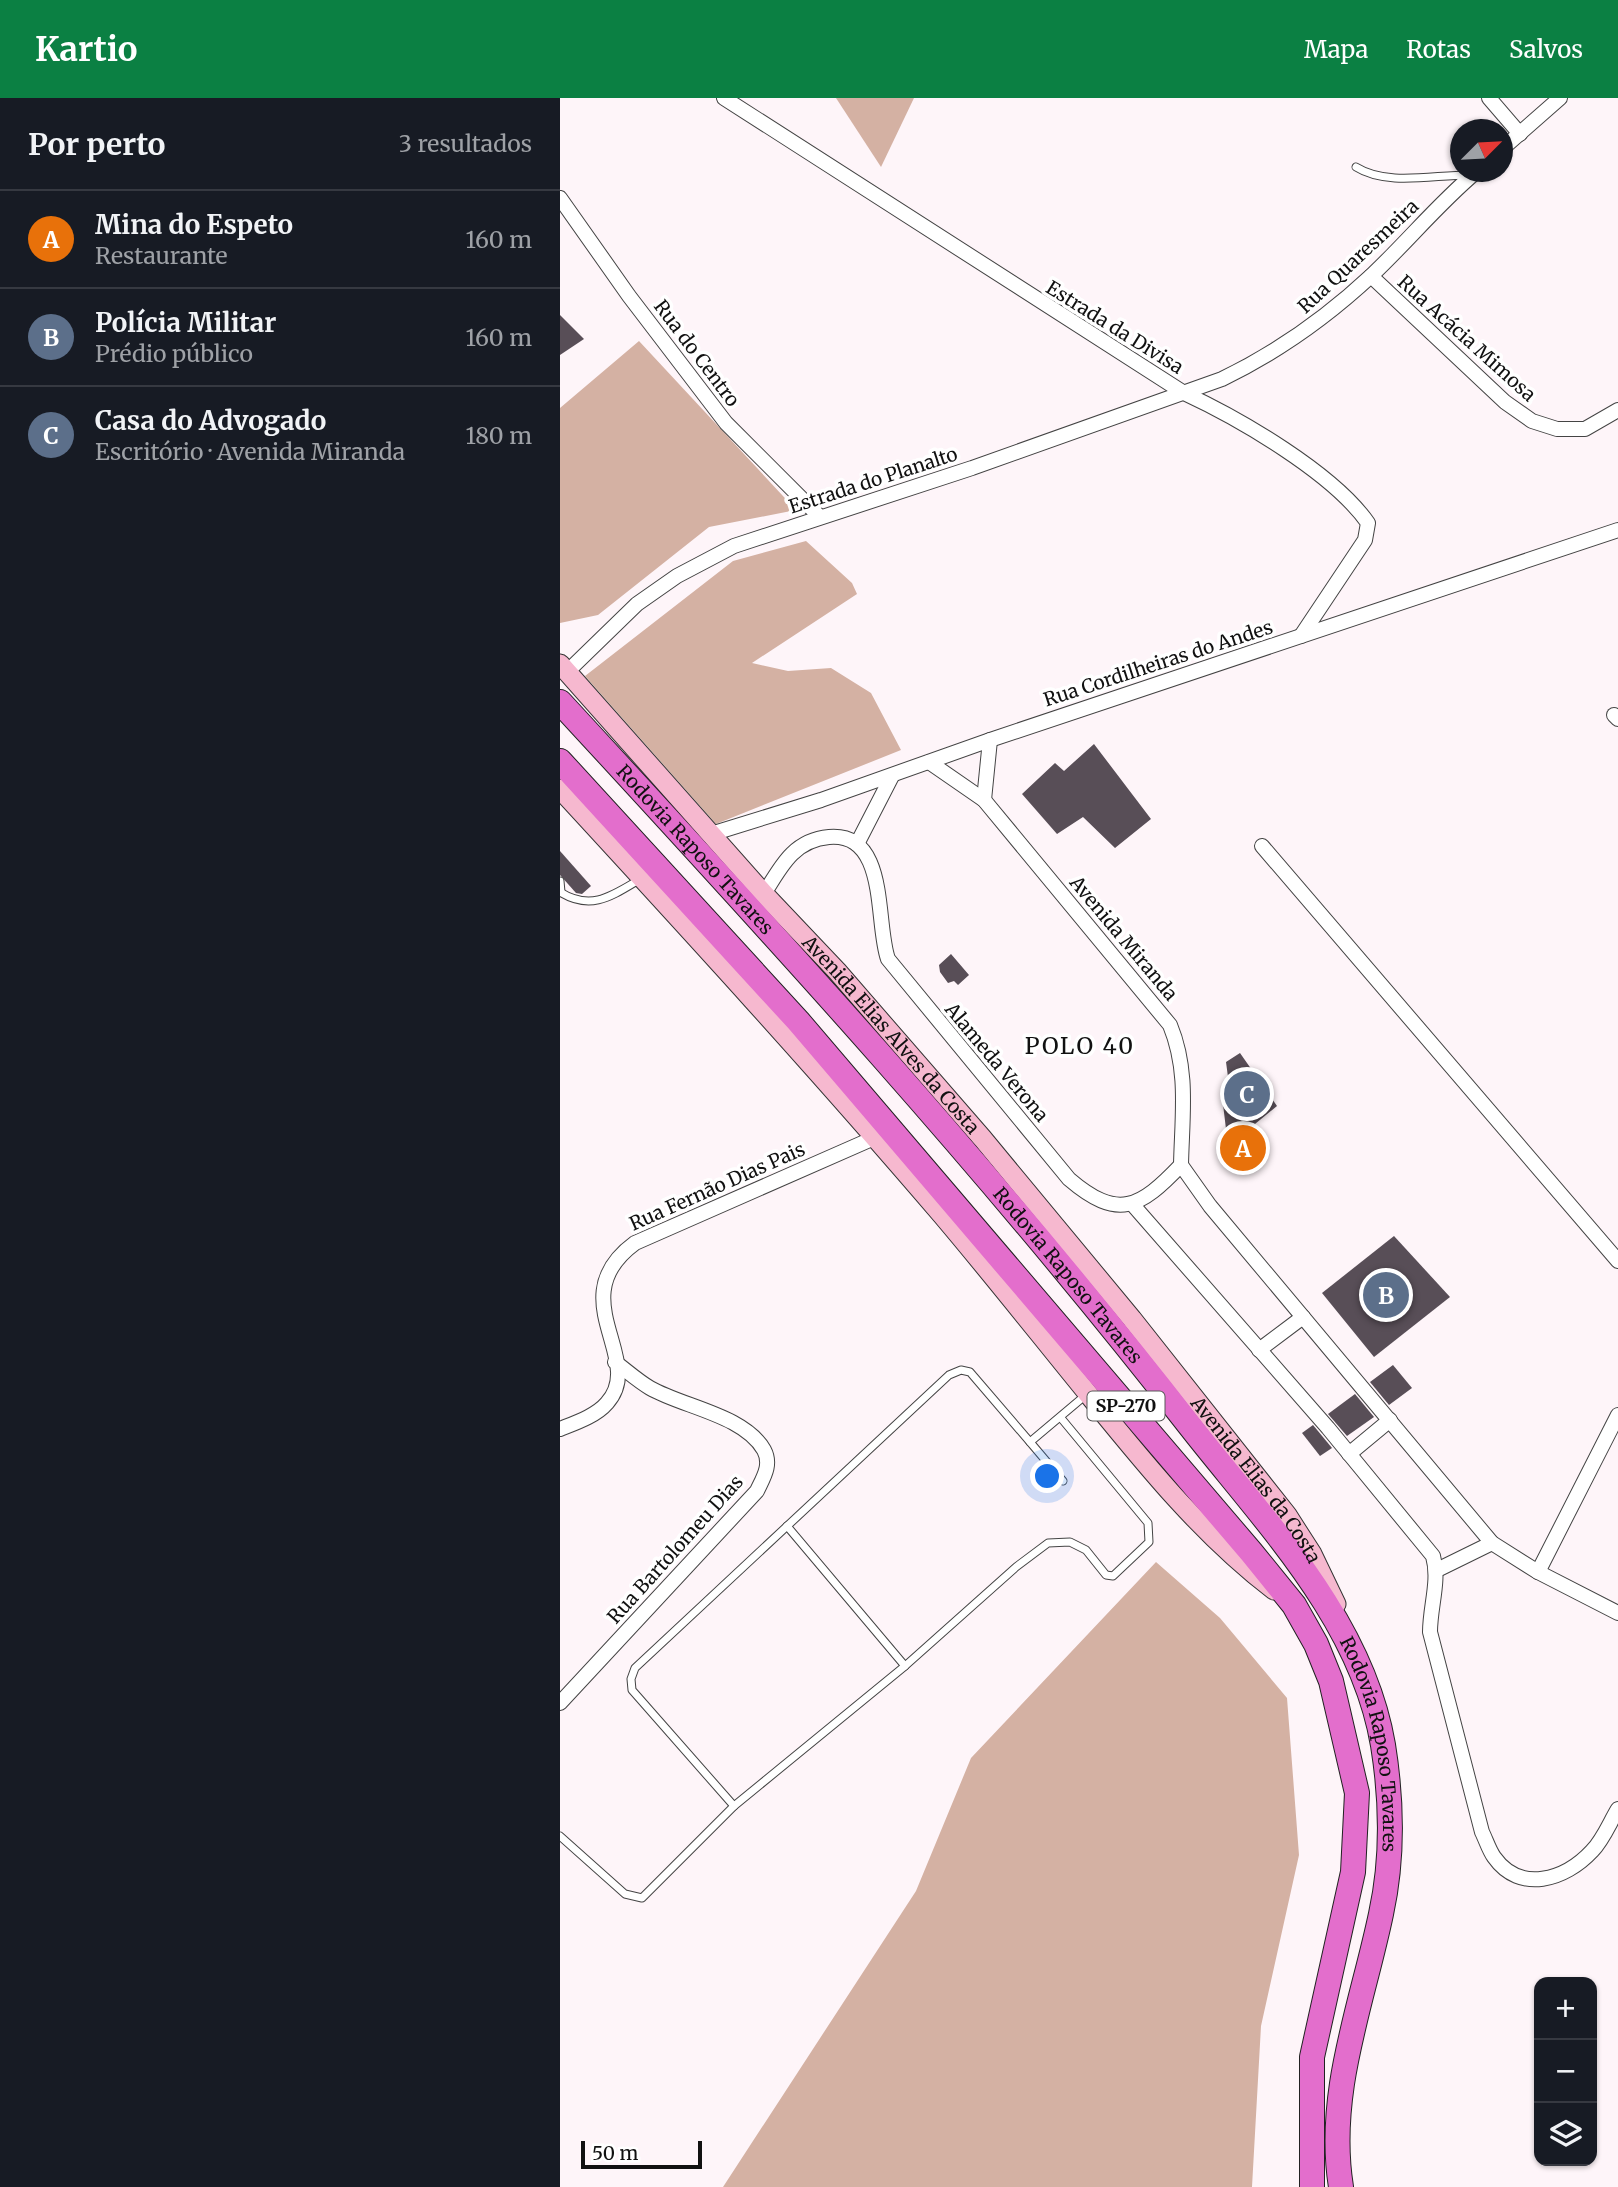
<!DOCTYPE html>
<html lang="pt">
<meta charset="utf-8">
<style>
:root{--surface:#171b24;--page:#20242c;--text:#f1f3f6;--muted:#9ea1a6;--line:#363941;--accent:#0b8043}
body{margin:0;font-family:Merriweather,serif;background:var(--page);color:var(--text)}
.controls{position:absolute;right:21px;bottom:21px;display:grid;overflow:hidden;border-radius:14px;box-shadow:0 2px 5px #0004}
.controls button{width:63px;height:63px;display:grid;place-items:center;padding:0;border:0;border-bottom:2px solid var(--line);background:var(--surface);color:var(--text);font:35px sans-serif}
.compass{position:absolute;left:890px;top:21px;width:63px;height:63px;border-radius:50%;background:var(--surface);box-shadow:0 2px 5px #0004;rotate:66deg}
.scale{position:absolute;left:21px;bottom:18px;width:121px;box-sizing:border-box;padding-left:7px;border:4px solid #111;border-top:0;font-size:19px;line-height:24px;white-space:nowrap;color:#111;-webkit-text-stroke:5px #fff;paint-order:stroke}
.you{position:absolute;left:488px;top:1379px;width:24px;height:24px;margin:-18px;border:5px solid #fff;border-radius:50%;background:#1a73e8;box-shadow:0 0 0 10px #1a73e833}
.badge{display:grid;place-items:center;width:46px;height:46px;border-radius:50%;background:var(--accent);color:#fff;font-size:23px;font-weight:700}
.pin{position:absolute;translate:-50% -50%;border:4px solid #fff;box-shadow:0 2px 7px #0006}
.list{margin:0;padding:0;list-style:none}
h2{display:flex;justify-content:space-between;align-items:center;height:91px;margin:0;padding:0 28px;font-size:30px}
h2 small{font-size:23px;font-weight:400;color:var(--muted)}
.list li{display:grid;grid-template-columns:46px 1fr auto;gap:21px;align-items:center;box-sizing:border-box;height:98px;padding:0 28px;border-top:2px solid var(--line)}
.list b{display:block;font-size:26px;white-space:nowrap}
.list p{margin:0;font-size:23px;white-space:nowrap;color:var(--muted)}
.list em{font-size:23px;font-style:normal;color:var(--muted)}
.icon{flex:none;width:38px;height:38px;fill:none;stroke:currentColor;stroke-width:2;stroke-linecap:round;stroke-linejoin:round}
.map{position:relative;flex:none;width:1058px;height:2089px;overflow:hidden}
header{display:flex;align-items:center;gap:42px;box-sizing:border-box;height:98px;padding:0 35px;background:var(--accent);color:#fff}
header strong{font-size:33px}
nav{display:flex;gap:38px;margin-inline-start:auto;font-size:24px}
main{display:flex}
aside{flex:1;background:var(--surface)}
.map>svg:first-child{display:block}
.forest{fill:#d4b1a3}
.building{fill:#584e57}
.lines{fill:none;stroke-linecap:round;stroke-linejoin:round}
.service-casing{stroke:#444;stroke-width:9}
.minor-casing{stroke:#444;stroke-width:16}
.secondary-casing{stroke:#333;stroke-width:21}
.motorway-casing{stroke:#222;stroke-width:26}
.service{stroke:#fff;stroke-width:7}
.minor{stroke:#fff;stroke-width:14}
.secondary{stroke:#f6b8cf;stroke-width:19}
.motorway{stroke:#e36ecc;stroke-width:24}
.labels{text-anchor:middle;stroke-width:7;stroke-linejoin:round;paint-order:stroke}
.shield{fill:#fff;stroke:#585858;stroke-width:2}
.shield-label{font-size:18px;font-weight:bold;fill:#111}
.street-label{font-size:19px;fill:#111;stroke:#fff}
.quarter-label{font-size:23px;letter-spacing:2px;fill:#111;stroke:#fff}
</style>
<header>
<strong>Kartio</strong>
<nav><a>Mapa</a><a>Rotas</a><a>Salvos</a></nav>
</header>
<main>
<aside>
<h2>Por perto<small>3 resultados</small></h2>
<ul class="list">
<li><span class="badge" style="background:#e8710a">A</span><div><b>Mina do Espeto</b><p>Restaurante</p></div><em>160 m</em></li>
<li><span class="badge" style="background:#5c6f8a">B</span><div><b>Polícia Militar</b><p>Prédio público</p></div><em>160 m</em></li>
<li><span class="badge" style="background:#5c6f8a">C</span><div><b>Casa do Advogado</b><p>Escritório · Avenida Miranda</p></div><em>180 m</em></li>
</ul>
</aside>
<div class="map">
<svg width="1058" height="2089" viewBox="0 0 1058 2089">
<rect width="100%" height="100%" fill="#fef5f9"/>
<g class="forest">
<polygon points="276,0 354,0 321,69"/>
<polygon points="79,243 236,412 149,429 38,517 0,525 0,310"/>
<polygon points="246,443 292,485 297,496 192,565 228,573 271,570 311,595 341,652 156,726 25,578 173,463"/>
<polygon points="596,1464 660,1520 727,1600 739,1757 701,1928 692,2089 163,2089 356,1793 411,1660"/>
</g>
<g class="building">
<polygon points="0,217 24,241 0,257"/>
<polygon points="534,646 591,721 555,750 523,719 497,736 462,696 495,665 504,673"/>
<polygon points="0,753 31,788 22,796 16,795 0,777"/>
<polygon points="391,856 409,877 398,887 394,883 388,885 380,874 379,867"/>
<polygon points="680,955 717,1008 684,1035 666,1031 662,998 670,994 666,964"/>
<polygon points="834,1138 890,1199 814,1259 762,1195"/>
<polygon points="833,1267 852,1290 829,1307 810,1284"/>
<polygon points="795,1296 814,1319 787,1338 768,1316"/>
<polygon points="753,1327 772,1350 760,1358 742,1335"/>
</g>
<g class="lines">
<g class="service-casing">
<g id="service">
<path d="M796,69C828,89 876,76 912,77"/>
<polyline points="0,783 1,794"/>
<path d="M0,794C32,814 53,797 82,780"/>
<polyline points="503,1383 470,1344 527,1296"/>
<polyline points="227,1428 345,1568"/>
<polyline points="174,1708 72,1592 71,1581 75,1570 389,1277 401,1272 410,1274 470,1344"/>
<polyline points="0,1738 65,1796 82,1800 174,1708 345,1568 456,1469 488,1445 510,1444 526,1452 546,1477 553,1478 589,1444 588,1425 501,1320"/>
</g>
</g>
<g class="minor-casing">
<g id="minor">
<path d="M164,0L624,295C680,321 773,375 808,425L805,442L741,538"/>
<polyline points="929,0 960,36"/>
<polyline points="942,51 1000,0"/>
<polyline points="0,100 69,198 166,325 260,419"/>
<polyline points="811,178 945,304 972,323 997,331 1025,331 1058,312"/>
<path d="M7,574L77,506L117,478L174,448L412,370L662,281C718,254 767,219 812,177C848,143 879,105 916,74"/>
<polyline points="1054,617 1058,621"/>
<path d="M369,664L424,702L610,927C629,973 622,1018 621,1067"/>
<polyline points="424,702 430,642"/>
<polyline points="151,736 261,702 430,642 1058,432"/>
<polyline points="297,746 332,678"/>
<polyline points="702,748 1058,1163"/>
<path d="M204,796C221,768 234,742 269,739C329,734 315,825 328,861L509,1081C558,1123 580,1110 621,1067"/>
<polyline points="621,1067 650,1108 932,1445 978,1474 1058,1515"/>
<path d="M573,1107L768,1330L873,1458C880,1483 870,1508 870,1534L922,1734C926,1742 929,1752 934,1759C960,1796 1005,1782 1032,1753C1043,1742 1050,1724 1058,1711"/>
<polyline points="699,1252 743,1219"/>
<path d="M0,1331C15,1325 36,1318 47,1305C87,1261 0,1200 75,1145L314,1040"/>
<polyline points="789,1356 830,1322"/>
<polyline points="877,1472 932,1445"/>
<polyline points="978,1474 1058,1317"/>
<path d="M0,1605L197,1393C203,1380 212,1367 204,1352C184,1317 123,1309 90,1290C78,1283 67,1273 55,1264"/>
</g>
</g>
<g class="secondary-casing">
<g id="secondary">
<path id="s1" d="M0,566L204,796L277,873L423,1041L572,1221L727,1417L752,1456L776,1506"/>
<path d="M0,691C129,831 258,972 382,1117C432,1176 480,1237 529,1297C585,1366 642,1437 714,1492"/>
</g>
</g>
<g class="motorway-casing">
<g id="motorway">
<path id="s2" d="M0,604C217,839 433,1075 630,1328C705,1424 802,1522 823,1647C832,1703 833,1761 821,1816C802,1907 766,1995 781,2089"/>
<polyline points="0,663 238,923 691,1454 734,1507 756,1546 771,1583 797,1695 793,1774 752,1959 752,2089"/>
</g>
</g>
<use href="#service" class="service"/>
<use href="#minor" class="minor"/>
<use href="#secondary" class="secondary"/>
<use href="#motorway" class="motorway"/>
</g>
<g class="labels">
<rect class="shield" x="527.5" y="1293.5" width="77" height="29" rx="5"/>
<g class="shield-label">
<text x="566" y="1314">SP-270</text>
</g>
<g class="street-label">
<text transform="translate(798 158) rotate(-43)" y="7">Rua Quaresmeira</text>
<text transform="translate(555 229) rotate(32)" y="7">Estrada da Divisa</text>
<text transform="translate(907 240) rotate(42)" y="7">Rua Acácia Mimosa</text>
<text transform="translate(137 255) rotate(53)" y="7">Rua do Centro</text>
<text transform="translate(313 382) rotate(-18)" y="7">Estrada do Planalto</text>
<text transform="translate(598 565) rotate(-18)" y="7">Rua Cordilheiras do Andes</text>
<text dy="7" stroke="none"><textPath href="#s2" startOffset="200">Rodovia Raposo Tavares</textPath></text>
<text transform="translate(564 840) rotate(50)" y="7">Avenida Miranda</text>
<text dy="7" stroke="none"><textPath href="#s1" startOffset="497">Avenida Elias Alves da Costa</textPath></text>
<text transform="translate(437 964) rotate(50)" y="7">Alameda Verona</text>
<text transform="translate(157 1088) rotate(-24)" y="7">Rua Fernão Dias Pais</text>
<text dy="7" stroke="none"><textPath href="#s2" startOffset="766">Rodovia Raposo Tavares</textPath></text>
<text dy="7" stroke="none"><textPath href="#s1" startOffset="1073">Avenida Elias da Costa</textPath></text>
<text transform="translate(115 1451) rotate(-48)" y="7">Rua Bartolomeu Dias</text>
<text dy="7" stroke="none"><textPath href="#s2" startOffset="1334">Rodovia Raposo Tavares</textPath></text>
</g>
<g class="quarter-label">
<text x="520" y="956">POLO 40</text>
</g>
</g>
</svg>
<div class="controls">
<button>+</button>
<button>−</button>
<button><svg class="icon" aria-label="layers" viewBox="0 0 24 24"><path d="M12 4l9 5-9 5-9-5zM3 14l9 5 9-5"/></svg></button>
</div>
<svg class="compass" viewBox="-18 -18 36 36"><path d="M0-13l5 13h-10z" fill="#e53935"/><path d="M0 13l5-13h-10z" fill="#9ea1a6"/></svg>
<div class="scale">50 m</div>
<div class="you"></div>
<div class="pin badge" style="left:683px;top:1050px;background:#e8710a">A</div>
<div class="pin badge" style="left:826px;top:1197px;background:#5c6f8a">B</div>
<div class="pin badge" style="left:687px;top:996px;background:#5c6f8a">C</div>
</div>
</main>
